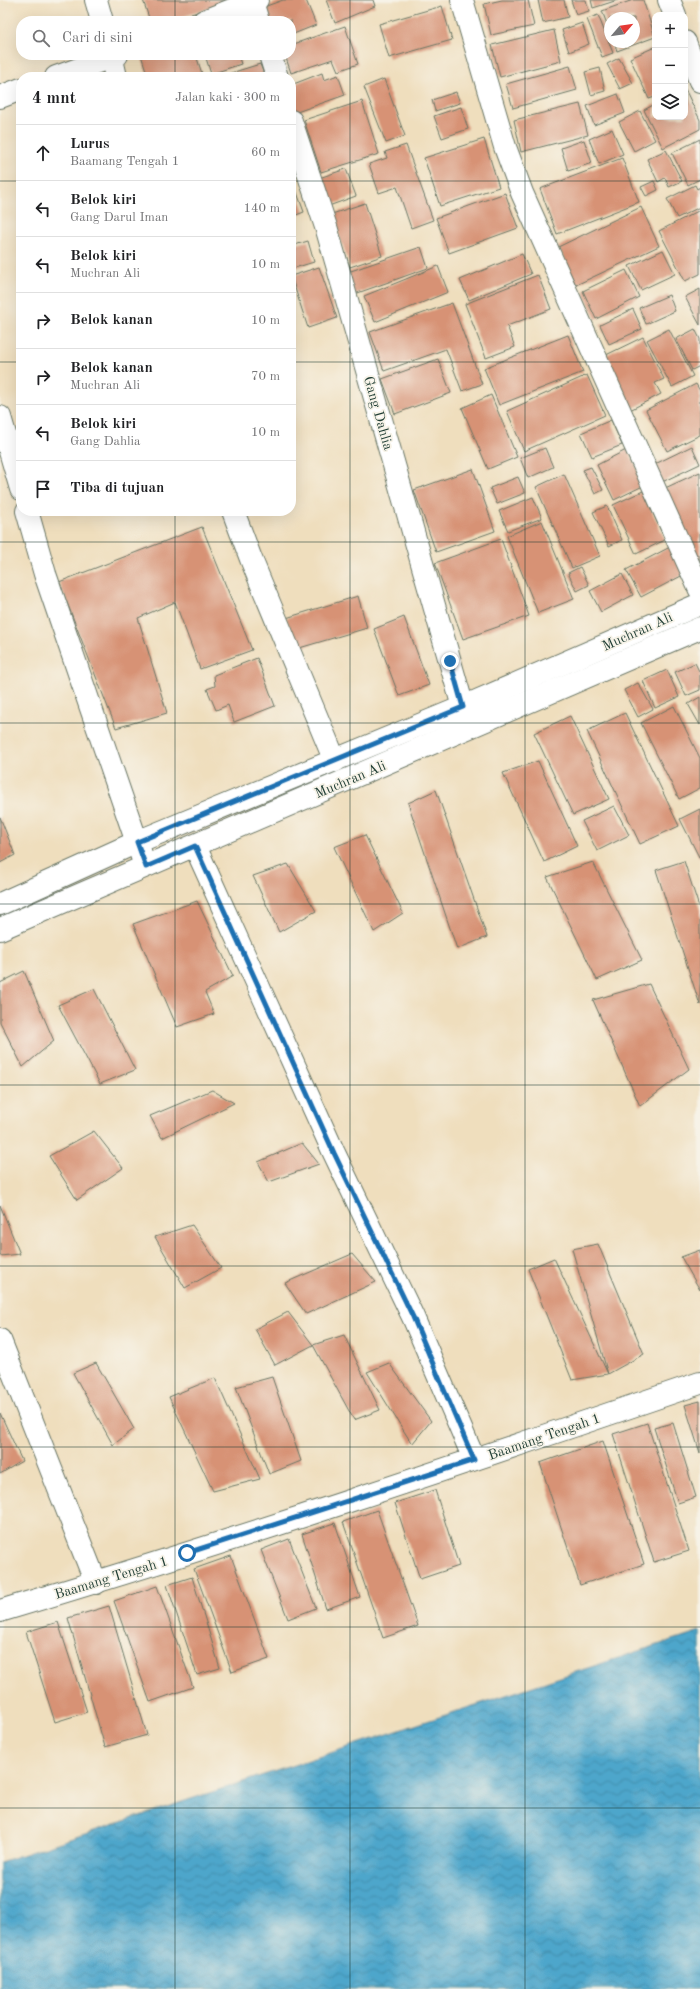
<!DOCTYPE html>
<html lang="id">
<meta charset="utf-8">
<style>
:root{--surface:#fff;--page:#f6f6f6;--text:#202124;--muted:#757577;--line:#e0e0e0}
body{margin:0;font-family:"Old Standard TT",serif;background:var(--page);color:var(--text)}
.controls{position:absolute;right:12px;top:12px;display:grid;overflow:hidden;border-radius:8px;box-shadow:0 4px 16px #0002}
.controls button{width:36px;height:36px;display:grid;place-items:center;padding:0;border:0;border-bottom:1px solid var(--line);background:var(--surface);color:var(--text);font:20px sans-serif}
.compass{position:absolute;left:604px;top:12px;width:36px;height:36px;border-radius:50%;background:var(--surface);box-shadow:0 4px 16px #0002;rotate:61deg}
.stop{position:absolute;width:12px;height:12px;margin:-9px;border:3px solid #1f6fb2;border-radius:50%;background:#fff}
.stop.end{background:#1f6fb2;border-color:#fff;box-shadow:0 1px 4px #0008}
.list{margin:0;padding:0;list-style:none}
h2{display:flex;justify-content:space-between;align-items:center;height:52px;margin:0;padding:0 16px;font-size:17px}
h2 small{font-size:13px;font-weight:400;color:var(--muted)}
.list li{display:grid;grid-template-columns:26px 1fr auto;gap:12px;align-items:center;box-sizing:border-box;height:56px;padding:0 16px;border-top:1px solid var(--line)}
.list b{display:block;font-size:15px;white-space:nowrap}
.list p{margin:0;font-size:13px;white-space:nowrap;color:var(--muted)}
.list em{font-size:13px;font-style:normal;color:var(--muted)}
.icon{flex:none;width:22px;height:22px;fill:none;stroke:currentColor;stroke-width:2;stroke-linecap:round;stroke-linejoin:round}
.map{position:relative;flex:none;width:700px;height:1989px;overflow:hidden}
.search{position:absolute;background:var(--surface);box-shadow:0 4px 16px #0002;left:16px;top:16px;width:280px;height:44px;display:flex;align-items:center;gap:10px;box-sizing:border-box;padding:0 14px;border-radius:16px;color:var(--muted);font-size:15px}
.panel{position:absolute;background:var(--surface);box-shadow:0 4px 16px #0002;left:16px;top:72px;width:280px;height:444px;border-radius:16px}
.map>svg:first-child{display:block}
.water{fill:url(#water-waves);stroke:#367280}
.building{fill:#d79275}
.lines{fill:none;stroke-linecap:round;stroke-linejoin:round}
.minor-casing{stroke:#687564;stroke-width:24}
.minor{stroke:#fff;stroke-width:22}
.route{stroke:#1f6fb2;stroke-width:5}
.grid{fill:none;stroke:#1f3d34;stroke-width:1;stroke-opacity:0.55}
.labels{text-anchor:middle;stroke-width:3.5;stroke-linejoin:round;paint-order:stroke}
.street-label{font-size:14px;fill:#1f3d34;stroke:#f7f3e8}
</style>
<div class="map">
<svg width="700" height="1989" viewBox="0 0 700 1989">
<defs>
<pattern id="water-waves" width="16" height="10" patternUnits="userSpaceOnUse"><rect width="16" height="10" fill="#4da6cb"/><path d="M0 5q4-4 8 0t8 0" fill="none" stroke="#3f88a6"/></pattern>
</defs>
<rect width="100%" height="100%" fill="#f7f3e8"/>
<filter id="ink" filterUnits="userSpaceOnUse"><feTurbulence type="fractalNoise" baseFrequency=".025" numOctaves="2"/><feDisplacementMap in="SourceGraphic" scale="8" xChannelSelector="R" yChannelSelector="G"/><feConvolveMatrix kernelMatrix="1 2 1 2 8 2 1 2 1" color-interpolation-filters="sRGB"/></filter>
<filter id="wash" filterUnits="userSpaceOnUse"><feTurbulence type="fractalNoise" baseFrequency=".012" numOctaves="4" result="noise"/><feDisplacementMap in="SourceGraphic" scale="16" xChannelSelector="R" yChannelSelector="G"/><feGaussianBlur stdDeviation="0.9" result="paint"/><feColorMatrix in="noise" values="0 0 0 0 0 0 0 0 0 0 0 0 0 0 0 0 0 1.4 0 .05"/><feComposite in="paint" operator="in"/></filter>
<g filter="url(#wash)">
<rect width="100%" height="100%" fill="#efdebd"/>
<polygon class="water" points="700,1631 700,1989 0,1989 0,1862"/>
<g id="blocks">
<g class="building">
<polygon points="143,0 237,0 168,21 150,21"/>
<polygon points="283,0 306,0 316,25 291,35 291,21 266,21 261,8"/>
<polygon points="326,0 373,0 375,6 335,23"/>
<polygon points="502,0 528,0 534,26 491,35 484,4"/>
<polygon points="538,0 564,0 568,17 543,23"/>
<polygon points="571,0 586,0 589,11 576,15"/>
<polygon points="591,0 618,0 593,8"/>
<polygon points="633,0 643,0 655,37 617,51 614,42 634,42 634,18 610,18 610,32 602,11"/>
<polygon points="442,6 452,40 389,58 379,24"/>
<polygon points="598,15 613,53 602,57 587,19"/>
<polygon points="582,23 589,44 569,52 562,30"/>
<polygon points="345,26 358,64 338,71 333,59 291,73 285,55 291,55 291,45"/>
<polygon points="554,30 561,61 500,77 492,45"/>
<polygon points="655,47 655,97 649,99 630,58"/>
<polygon points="141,55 196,55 203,77 148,77"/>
<polygon points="205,55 238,55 241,64 211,74"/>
<polygon points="619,58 633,83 620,89 607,64"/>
<polygon points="260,64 265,77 218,77"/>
<polygon points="570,66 577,90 513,108 506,84"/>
<polygon points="600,68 605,91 591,95 585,72"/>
<polygon points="322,73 324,80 338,75 345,95 294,113 291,104 291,85"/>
<polygon points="384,79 405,136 386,143 364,87"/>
<polygon points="685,89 700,120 700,129 663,148 644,110 655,104 655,117 685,117"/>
<polygon points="456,92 460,103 435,111 432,100"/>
<polygon points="618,94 625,113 594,125 587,106"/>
<polygon points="362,101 379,154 321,172 304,120"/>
<polygon points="580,104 588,135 521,152 514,120"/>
<polygon points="461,107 468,129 442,138 434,116"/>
<polygon points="640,111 655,140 634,151 619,122"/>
<polygon points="612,129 623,154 599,164 589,139"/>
<polygon points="484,139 499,187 440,206 424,158"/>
<polygon points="700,139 700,179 688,185 672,153"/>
<polygon points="584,140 592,163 568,171 561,148"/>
<polygon points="406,145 433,220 411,228 397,187 379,193 369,164 387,158 385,152"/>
<polygon points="666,150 682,181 669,187 665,178 658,182 647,159"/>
<polygon points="622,158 639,202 557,234 540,189"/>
<polygon points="346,169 356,196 326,207 316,179"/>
<polygon points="291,176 304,212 291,217"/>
<polygon points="654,181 658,190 646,196 641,187"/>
<polygon points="695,185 697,189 700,187 700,207 677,218 667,199"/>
<polygon points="505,193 518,228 449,253 436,218"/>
<polygon points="365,203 382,256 350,267 332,214"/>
<polygon points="641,207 659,246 576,285 558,247"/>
<polygon points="700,210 700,274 685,281 659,231"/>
<polygon points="308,241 314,262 291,269 291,246"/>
<polygon points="421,247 428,268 352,295 345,273"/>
<polygon points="663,250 675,274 641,290 629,266"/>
<polygon points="522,254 531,274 469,300 460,280"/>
<polygon points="438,266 448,292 375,322 364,296"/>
<polygon points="319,267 337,318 308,328 291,276"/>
<polygon points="626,270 639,297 596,319 583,291"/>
<polygon points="538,275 551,309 507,326 515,347 486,358 465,304"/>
<polygon points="700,289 700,325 685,297"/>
<polygon points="669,295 675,311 646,324 639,308"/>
<polygon points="452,303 482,384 462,391 446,349 384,371 370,332"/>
<polygon points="633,309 642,329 609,344 600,325"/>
<polygon points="669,329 693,376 672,387 647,340"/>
<polygon points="695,329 700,339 700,366 692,370 676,339"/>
<polygon points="568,335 583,372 499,405 484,368"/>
<polygon points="643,337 664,379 655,383 661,394 628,411 602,357"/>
<polygon points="438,359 451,393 395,414 382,379"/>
<polygon points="587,375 605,415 524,451 507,411"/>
<polygon points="696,384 700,391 700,435 667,451 646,410"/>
<polygon points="491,395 517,457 488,469 462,408"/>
<polygon points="611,420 622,445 592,457 581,433"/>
<polygon points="692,446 700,464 660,483 651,466"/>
<polygon points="545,448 553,467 528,478 520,458"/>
<polygon points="628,449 645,485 614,500 597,465"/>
<polygon points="591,467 603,490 595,494 583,470"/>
<polygon points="473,469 495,531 436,552 414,490"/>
<polygon points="700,472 700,565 663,489"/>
<polygon points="564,474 600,556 572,568 536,487"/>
<polygon points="518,477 525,493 497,504 490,488"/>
<polygon points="643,491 665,540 636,554 613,505"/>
<polygon points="533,497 542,518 508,531 499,511"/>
<polygon points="607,506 622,540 609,546 593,512"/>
<polygon points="542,521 574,599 538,613 507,536"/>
<polygon points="202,527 252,650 200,669 175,602 138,618 167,713 116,728 59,582"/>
<polygon points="501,539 529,616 463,639 435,563"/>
<polygon points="670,547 685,574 641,597 626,570"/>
<polygon points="580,567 589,585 577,591 568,573"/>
<polygon points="622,574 633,595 601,612 590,591"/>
<polygon points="358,596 367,628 296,649 286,618"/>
<polygon points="404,617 429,685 399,696 374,629"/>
<polygon points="257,658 275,706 234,722 228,705 216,710 207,689 215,686 214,675"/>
<polygon points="695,663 700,673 700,690 686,696 675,672"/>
<polygon points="667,670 679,697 655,708 643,681"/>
<polygon points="638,683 653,709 638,717 624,690"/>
<polygon points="700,697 700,725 688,704"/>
<polygon points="674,706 700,758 700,788 679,799 641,723"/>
<polygon points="625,713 679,826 640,844 587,731"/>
<polygon points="570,716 609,799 573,815 534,733"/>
<polygon points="538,761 577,846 544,862 503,773"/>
<polygon points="436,790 487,937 457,949 408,803"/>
<polygon points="614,806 629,835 597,851 582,821"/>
<polygon points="700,809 700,859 680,819"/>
<polygon points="0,817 15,855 0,863"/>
<polygon points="365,835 403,913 374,932 334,847"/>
<polygon points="684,861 700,910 700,1005 656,870"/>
<polygon points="593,862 642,960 597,980 547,877"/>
<polygon points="288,864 316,911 279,932 253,876"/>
<polygon points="197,901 233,976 205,992 214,1014 177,1027 133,924"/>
<polygon points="24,971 54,1041 23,1067 0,1022 0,983"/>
<polygon points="649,984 689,1069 640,1106 593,1000"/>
<polygon points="94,989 135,1070 100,1084 58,1005"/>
<polygon points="212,1090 234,1103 162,1138 150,1116"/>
<polygon points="94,1131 123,1168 77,1200 49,1156"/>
<polygon points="302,1143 319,1164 269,1182 258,1162"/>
<polygon points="0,1205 20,1254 0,1256"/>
<polygon points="192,1225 221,1268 185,1288 155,1237"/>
<polygon points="598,1244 644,1354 608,1374 572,1249"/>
<polygon points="700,1250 700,1290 681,1257"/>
<polygon points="352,1254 376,1282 306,1314 285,1283"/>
<polygon points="554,1258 608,1374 572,1380 528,1269"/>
<polygon points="288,1312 313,1345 344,1335 380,1410 354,1420 313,1345 275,1365 255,1329"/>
<polygon points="96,1363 134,1429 113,1445 73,1373"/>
<polygon points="389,1363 431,1421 412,1444 367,1372"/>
<polygon points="272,1377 301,1461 269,1474 236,1387"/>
<polygon points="215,1378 260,1479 213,1491 169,1397"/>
<polygon points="700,1401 700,1453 685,1405"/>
<polygon points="0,1413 22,1461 0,1474"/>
<polygon points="647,1423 689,1551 654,1562 613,1434"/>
<polygon points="673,1423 696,1497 678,1503 654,1428"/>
<polygon points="603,1441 644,1564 580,1585 540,1463"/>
<polygon points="435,1490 459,1566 420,1579 395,1503"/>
<polygon points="377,1510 418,1626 383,1638 343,1522"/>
<polygon points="335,1523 360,1597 326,1609 302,1534"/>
<polygon points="289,1539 316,1608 288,1619 261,1550"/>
<polygon points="231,1556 269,1659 232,1672 194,1569"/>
<polygon points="192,1577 220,1668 197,1675 167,1585"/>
<polygon points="157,1586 193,1687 150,1702 114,1601"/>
<polygon points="109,1606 147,1735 105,1747 68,1618"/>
<polygon points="58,1622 87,1712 55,1722 26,1632"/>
</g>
</g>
</g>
<g filter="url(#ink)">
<use href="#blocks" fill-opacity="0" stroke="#687564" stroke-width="1"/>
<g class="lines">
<g class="minor-casing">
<g id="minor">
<polyline points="96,0 102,21"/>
<polyline points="462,0 505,147 522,193 700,590"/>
<polyline points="669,0 675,15"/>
<polyline points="252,2 258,21"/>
<polyline points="204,21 257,0"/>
<polyline points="685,42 700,81"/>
<polyline points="111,55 116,77"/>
<polyline points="270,55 277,77"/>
<polyline points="56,77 117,55"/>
<polyline points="0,97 21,89"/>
<polyline points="291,121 327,230 463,707"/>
<polyline points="0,417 21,489"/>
<polyline points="27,511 45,574 142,857"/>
<polyline points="233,511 251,559 335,761"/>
<polyline points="195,846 334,1153 413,1317 474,1459"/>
<polyline points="0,904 137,842 463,707 700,604"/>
<polyline points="0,929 700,628"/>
<polyline points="0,1340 96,1583"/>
<path d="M0,1611C235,1541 468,1462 700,1383"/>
</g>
</g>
<use href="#minor" class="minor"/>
</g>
</g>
<g class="lines" filter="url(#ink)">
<polyline class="route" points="187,1553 474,1460 413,1317 334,1153 195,846 146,867 137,842 463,707 450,661"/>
</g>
<path class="grid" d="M175,0V21M350,0V1989M525,0V1989M175,55V77M0,181H21M291,181H700M0,362H21M291,362H700M175,511V1989M0,542H700M0,723H700M0,904H700M0,1085H700M0,1266H700M0,1447H700M0,1627H700M0,1808H700"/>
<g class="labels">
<g class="street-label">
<text transform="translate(379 413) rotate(74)" y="5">Gang Dahlia</text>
<text transform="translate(637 631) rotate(-24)" y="5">Muchran Ali</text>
<text transform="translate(350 779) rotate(-23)" y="5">Muchran Ali</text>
<text transform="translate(544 1436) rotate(-19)" y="5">Baamang Tengah 1</text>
<text transform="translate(111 1577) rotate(-17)" y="5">Baamang Tengah 1</text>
</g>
</g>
</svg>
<div class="controls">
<button>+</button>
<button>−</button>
<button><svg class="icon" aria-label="layers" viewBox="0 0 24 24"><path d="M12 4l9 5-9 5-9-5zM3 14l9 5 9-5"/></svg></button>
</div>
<svg class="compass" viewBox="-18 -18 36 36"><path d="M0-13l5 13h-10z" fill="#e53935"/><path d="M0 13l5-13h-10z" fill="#757577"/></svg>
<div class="stop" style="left:187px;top:1553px"></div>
<div class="stop end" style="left:450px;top:661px"></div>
<div class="search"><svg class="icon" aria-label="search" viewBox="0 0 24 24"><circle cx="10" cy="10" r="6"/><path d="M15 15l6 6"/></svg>Cari di sini</div>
<section class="panel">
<h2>4 mnt<small>Jalan kaki · 300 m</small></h2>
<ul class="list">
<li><svg class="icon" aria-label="ahead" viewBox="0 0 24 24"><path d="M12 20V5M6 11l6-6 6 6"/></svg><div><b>Lurus</b><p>Baamang Tengah 1</p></div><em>60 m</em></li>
<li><svg class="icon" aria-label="left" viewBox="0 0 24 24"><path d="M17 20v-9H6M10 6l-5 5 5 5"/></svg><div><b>Belok kiri</b><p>Gang Darul Iman</p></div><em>140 m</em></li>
<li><svg class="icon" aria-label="left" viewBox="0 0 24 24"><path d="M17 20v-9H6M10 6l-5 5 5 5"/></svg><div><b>Belok kiri</b><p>Muchran Ali</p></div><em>10 m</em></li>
<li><svg class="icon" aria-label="right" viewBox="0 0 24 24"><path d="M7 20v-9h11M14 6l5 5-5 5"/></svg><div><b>Belok kanan</b></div><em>10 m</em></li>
<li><svg class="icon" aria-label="right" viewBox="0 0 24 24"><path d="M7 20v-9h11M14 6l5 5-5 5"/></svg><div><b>Belok kanan</b><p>Muchran Ali</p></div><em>70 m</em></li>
<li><svg class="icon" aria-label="left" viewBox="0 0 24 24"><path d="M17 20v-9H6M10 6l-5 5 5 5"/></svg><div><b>Belok kiri</b><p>Gang Dahlia</p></div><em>10 m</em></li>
<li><svg class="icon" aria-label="arrive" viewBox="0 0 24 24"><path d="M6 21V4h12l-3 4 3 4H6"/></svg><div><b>Tiba di tujuan</b></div></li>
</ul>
</section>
</div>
